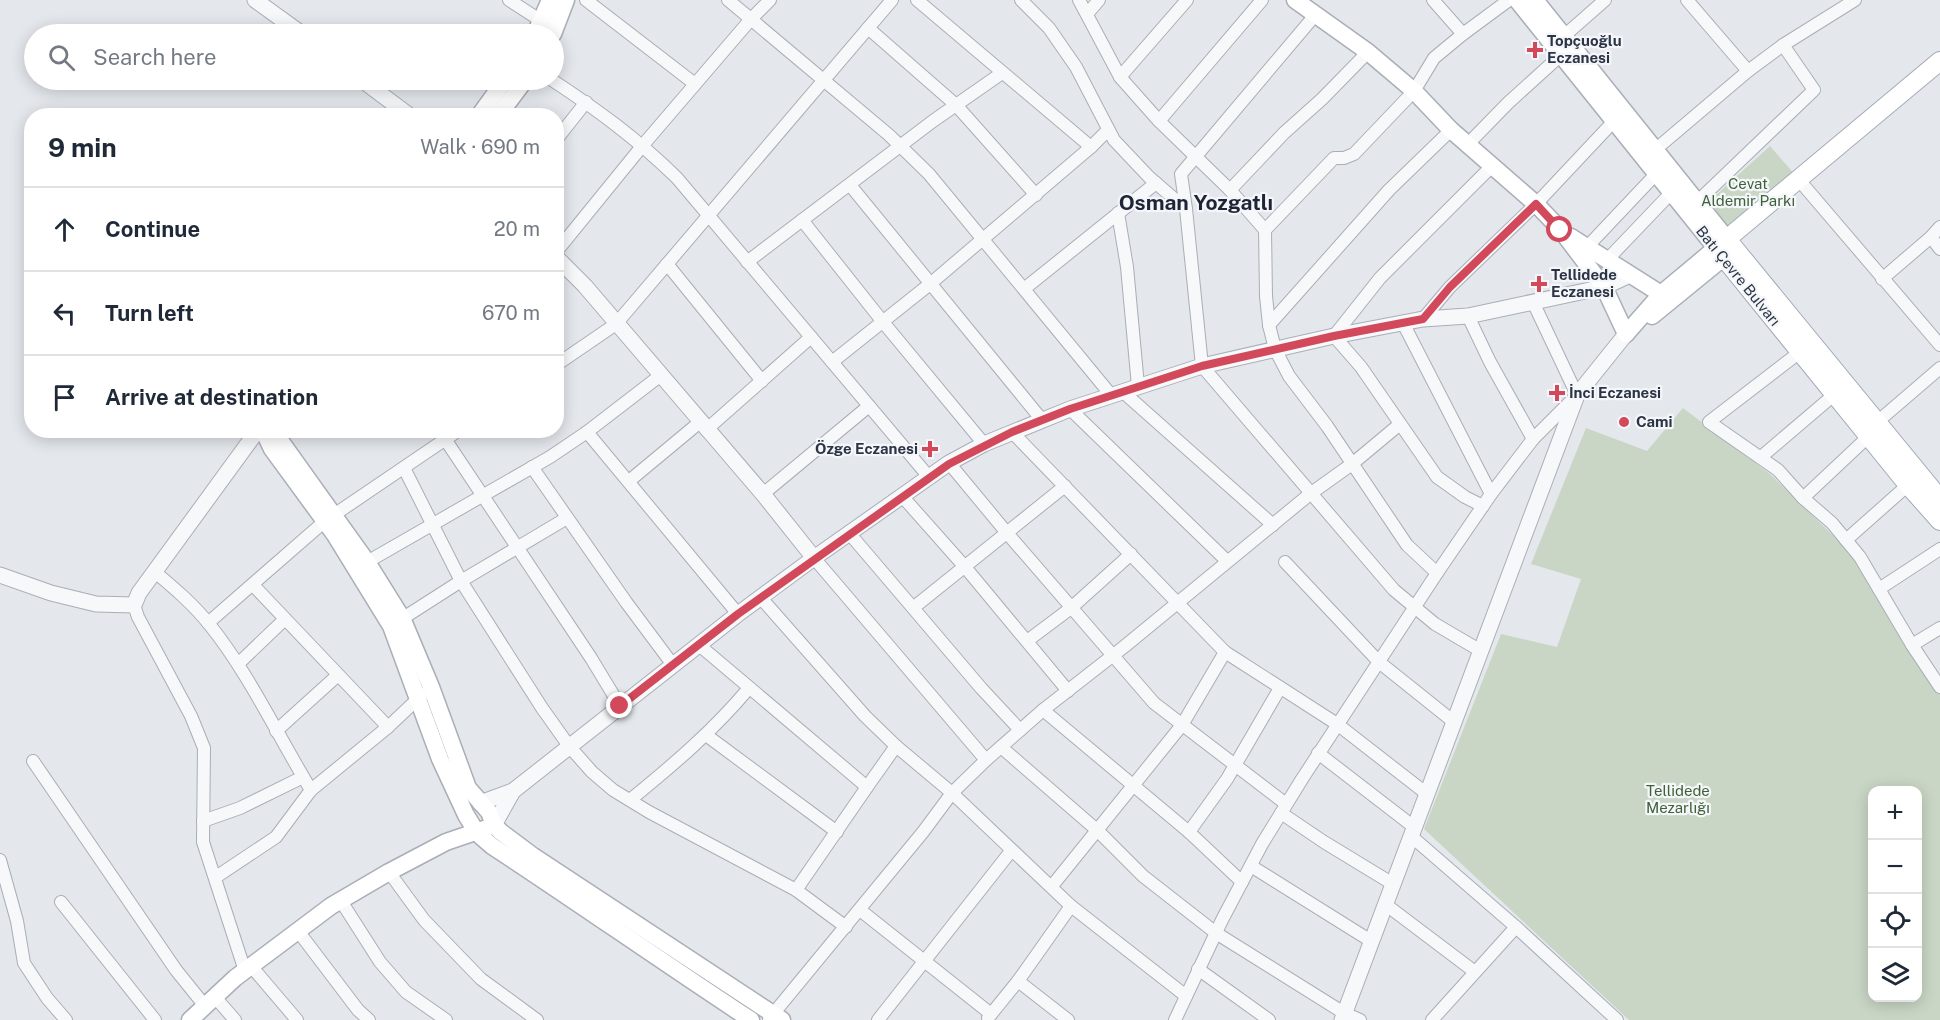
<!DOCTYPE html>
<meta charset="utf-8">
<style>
:root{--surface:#fff;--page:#f2f2f3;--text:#1f2937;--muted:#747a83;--line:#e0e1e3}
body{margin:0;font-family:"Public Sans",sans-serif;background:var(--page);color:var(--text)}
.controls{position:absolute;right:18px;bottom:18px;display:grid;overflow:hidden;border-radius:12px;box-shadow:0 3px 15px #0003}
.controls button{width:54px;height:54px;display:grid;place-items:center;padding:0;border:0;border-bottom:2px solid var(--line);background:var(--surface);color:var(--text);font:30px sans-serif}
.stop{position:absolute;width:18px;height:18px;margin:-14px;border:4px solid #d1495b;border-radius:50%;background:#fff}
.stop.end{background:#d1495b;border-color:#fff;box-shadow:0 2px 6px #0008}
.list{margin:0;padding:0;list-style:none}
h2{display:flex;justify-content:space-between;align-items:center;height:78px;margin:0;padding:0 24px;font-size:26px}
h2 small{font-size:20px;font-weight:400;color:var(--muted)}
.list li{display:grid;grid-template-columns:39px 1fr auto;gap:18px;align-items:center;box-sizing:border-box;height:84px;padding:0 24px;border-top:2px solid var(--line)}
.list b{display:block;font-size:22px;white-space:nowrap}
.list em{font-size:20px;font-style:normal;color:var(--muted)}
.icon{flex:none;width:33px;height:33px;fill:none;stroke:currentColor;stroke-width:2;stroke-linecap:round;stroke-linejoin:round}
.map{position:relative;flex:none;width:1940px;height:1020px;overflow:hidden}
.search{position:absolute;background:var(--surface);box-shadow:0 3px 15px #0003;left:24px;top:24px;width:540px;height:66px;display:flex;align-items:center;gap:15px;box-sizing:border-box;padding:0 21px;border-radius:33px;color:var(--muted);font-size:22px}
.panel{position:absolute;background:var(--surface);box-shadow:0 3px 15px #0003;left:24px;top:108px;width:540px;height:330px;border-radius:24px}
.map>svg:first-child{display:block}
.green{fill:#c9d6c5;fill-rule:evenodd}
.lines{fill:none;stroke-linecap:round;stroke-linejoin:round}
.minor-casing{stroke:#a9aeb7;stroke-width:14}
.tertiary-casing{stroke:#a9aeb7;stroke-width:17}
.secondary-casing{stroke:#a9aeb7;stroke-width:19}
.primary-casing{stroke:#a3abb8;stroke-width:20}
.minor{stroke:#f7f8fa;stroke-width:12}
.tertiary{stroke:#f7f8fa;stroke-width:15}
.secondary{stroke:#fff;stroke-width:16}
.primary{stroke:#fff;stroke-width:18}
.route{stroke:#d1495b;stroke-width:8}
.poi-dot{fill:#d1495b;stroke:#f4f6f9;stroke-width:2}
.labels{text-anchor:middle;stroke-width:4.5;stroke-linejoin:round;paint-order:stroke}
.poi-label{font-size:15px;font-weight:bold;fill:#2b3445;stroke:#f4f6f9;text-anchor:start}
.park-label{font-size:15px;fill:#3f6138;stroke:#f4f6f9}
.street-label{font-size:15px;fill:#2b3445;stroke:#f4f6f9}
.district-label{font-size:21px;font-weight:bold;fill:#1d2536;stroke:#f4f6f9}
</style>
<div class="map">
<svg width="1940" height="1020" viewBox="0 0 1940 1020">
<rect width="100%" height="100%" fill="#e4e7ec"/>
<g class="green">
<polygon points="1770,146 1796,176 1732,234 1705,205"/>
<path d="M1683,408L1770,474L1855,557L1940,690V1020H1629L1424,829L1501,634L1557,647L1581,579L1531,564L1586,428L1647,451ZM1872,790H1918V998H1872Z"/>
</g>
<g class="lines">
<g class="minor-casing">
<g id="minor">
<polyline points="509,0 546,24"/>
<polyline points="586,0 695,84"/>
<polyline points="728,0 889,135 929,174 1111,395"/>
<polyline points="917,0 1091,147"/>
<polyline points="1021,0 1049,28 1076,67 1114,140 1149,177 1186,209 1202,366 1394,590 1435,624 1481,651"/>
<polyline points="1079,0 1120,77 1159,121 1230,190 1265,230 1266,296 1269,325 1275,349 1289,376 1327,426 1407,545 1437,573"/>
<polyline points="1433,0 1463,34"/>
<polyline points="1687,0 1748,71"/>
<polyline points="1087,14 1099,0"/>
<polyline points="868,28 956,105 1036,195"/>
<polyline points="1120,77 1187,0"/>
<path d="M552,80C599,111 636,138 677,178L929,477"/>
<polyline points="1159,121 1262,0"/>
<polyline points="556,140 586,102"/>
<polyline points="1468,144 1508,103 1562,54 1564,36 1605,0"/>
<polyline points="1656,149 1748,71 1783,45 1855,0"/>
<polyline points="1799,180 1940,345"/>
<polyline points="850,185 1042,420"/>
<polyline points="1230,190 1284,133 1322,99 1368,52"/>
<polyline points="1698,201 1814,90 1783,45"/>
<polyline points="1186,209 1181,174 1316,14"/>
<polyline points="1118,213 1127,267 1138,386"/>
<polyline points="802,220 883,322 984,444"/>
<polyline points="1265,230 1334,158 1344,158 1354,154 1414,91 1434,58 1463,34 1509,0"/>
<polyline points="1931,237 1940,249"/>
<polyline points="1587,247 1656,174"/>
<polyline points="556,252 643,145 751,19 770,0"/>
<polyline points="1607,260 1672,192"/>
<polyline points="747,262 933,121 1002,73"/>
<polyline points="667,264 762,381"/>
<polyline points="1882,279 1931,237 1940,227"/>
<polyline points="1024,289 1156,183"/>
<polyline points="1468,316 1490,362 1533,439 1577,395 1533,302"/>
<polyline points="1423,319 1450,287 1536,204 1614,121"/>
<polyline points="1269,325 1389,190 1451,130"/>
<polyline points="1800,352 1709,422 1778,470 1803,498 1832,523 1860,557 1912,645 1940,687"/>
<polyline points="832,362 930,284 1091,147 1108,130"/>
<polyline points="556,365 616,324 892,0"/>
<polyline points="1122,391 1273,525"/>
<polyline points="1070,409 1227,561"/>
<polyline points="439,430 591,658 620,706"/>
<polyline points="706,430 811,337"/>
<polyline points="587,432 738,614"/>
<polyline points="1012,432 1225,652"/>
<polyline points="1761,457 1835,394"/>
<polyline points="949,463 1007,533 1154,703 1286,804"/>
<polyline points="532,467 626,602 673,665"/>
<polyline points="404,468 461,581 542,708 569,746 592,772 613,790 649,812 796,890 846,927"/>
<polyline points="629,481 700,422"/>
<polyline points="763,494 869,406"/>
<polyline points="1491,494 1533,439"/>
<polyline points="902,496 965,567 1068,691"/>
<polyline points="1803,498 1869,436 1876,423 1940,368"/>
<polyline points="1483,506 1465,497 1437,477 1361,367 1334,336 1380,278 1493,165"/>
<polyline points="849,533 913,608"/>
<polyline points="1846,540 1908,485"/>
<polyline points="814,558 986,760"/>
<polyline points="367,562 550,457 587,432 661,375"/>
<polyline points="1285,562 1379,662 1454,722"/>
<path d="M155,572C174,588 193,604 209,624C248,672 278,736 311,790"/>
<polyline points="253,585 388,727"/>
<polyline points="1879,589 1940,549"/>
<polyline points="761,598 865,716 896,746 952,793 1071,906 1186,996"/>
<polyline points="134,605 138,617 191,716 204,748 203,842 245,971"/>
<polyline points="397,622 461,581 567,518"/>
<polyline points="208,623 325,521 459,430"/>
<polyline points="1027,641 1071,608 1131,554"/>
<polyline points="699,645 867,787 896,746"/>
<polyline points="1912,645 1940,628"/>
<polyline points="238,664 285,619"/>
<polyline points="1043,710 1189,832 1242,882"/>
<polyline points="1020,730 981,688 913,608 1065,486"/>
<polyline points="276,731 338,675"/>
<polyline points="706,735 837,832"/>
<polyline points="1001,747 1098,831 1143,876 1216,933 1344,1013 1360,1020"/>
<polyline points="1318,753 1414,827"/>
<polyline points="33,761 176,970 205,1006"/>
<path d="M630,800C673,765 713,731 749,688"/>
<polyline points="1281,813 1324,842 1393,884"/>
<polyline points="203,821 240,808 303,777"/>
<polyline points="1189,832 1227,779 1280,688"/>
<polyline points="1411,836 1516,927 1617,1020"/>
<polyline points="0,860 17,921 24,963 47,998 66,1020"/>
<polyline points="1251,866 1371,941"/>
<polyline points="389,872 424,920 481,979 537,1020"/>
<polyline points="216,877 276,837 311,790 388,727 423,694"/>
<polyline points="1052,886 1182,725 1225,652 1337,724 1427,794"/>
<polyline points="796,890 867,787"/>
<polyline points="341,901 380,962 406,992 446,1020"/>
<polyline points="61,902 155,1020"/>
<polyline points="1385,904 1475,972"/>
<polyline points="860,910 991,1014"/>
<polyline points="298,931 358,1010 369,1020"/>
<polyline points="251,966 297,1020"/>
<polyline points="1198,969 1269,1020"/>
<polyline points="1018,981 1068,1020"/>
<polyline points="215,997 235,1020"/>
<polyline points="988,1018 1018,981 1071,906"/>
<polyline points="769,1019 923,832 952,793 986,760 1043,710 1125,646 1310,494 1352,464 1400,424"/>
<polyline points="878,1020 1011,851"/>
<polyline points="1175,1020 1222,920 1262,844 1302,779 1437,573 1491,494 1403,323"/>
<polyline points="1432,1020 1516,927"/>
</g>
</g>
<g class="tertiary-casing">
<g id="tertiary">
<polyline points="255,0 302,34"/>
<polyline points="362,80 410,116"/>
<polyline points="556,257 585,286 763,494 814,558"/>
<polyline points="0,575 51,593 96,604 134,605 139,593 255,434 261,430"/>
<polyline points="480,803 513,791 738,614 814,558 949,463 984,444 1070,409 1202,366 1334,336 1423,319 1468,316 1604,287 1630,275"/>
<polyline points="494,825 513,791"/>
<polyline points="1342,1020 1577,395 1626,334"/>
</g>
</g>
<g class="secondary-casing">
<g id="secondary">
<polyline points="1295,0 1368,52 1414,91 1451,130 1536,204 1560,229 1604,287 1626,334"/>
<polyline points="1517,0 1716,248 1661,294 1626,334"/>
<polyline points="1535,0 1726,238"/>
<polyline points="535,34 550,0"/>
<polyline points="553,34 566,0"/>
<polyline points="479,116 505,80"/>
<polyline points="498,116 525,80"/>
<polyline points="1571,237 1661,294"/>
<polyline points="1652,316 1723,258"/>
<path d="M263,430L272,449L335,535L391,626L440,759L466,815L477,833L492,846C579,903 664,963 751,1020"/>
<polyline points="276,430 282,443 367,562 402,618 431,687 468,788 489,812 494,825 501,832 533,856 782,1020"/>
<polyline points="190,1020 235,978 331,906 389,872 446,842 487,828"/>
</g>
</g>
<g class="primary-casing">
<g id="primary">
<polyline points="1940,61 1716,248 1908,485 1940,521"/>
<polyline points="1726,238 1940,499"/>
</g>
</g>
<use href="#minor" class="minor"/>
<use href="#tertiary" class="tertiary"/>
<use href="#secondary" class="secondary"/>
<use href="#primary" class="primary"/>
</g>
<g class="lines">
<polyline class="route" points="620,706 738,614 949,464 1012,432 1070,409 1202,366 1334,336 1423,319 1450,287 1536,204 1560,230"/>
</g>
<g class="poi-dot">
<path d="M1532 41h6v6h6v6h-6v6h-6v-6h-6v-6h6z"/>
<path d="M1536 275h6v6h6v6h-6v6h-6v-6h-6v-6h6z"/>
<path d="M1554 384h6v6h6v6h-6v6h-6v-6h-6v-6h6z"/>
<circle cx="1624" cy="422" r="6"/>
<path d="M927 440h6v6h6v6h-6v6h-6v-6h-6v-6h6z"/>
</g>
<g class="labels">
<g class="poi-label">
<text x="1547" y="46">Topçuoğlu<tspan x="1547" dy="17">Eczanesi</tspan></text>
<text x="1551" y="280">Tellidede<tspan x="1551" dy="17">Eczanesi</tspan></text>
<text x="1569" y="398">İnci Eczanesi</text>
<text x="1636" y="427">Cami</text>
<text x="918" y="454" text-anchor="end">Özge Eczanesi</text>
</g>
<g class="park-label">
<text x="1748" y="189">Cevat<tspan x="1748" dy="17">Aldemir Parkı</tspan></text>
<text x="1678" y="796">Tellidede<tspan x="1678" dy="17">Mezarlığı</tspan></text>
</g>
<g class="street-label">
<text transform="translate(1738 276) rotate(51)" y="5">Batı Çevre Bulvarı</text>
</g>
<g class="district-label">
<text x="1196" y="210">Osman Yozgatlı</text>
</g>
</g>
</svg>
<div class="controls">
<button>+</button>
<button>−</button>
<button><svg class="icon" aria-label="locate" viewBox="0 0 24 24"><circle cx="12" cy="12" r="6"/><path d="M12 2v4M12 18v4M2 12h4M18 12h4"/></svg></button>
<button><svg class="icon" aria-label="layers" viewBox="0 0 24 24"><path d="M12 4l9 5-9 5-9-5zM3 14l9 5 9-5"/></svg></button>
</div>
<div class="stop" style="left:1560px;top:230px"></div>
<div class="stop end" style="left:620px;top:706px"></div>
<div class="search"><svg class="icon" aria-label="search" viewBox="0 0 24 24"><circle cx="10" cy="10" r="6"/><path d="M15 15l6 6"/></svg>Search here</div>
<section class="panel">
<h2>9 min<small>Walk · 690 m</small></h2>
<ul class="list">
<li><svg class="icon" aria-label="ahead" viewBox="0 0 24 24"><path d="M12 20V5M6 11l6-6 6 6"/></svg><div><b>Continue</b></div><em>20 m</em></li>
<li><svg class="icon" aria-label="left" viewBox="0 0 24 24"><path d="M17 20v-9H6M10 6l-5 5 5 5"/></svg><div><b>Turn left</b></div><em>670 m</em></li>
<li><svg class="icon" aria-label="arrive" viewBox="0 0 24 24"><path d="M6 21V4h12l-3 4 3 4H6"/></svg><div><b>Arrive at destination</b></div></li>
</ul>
</section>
</div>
